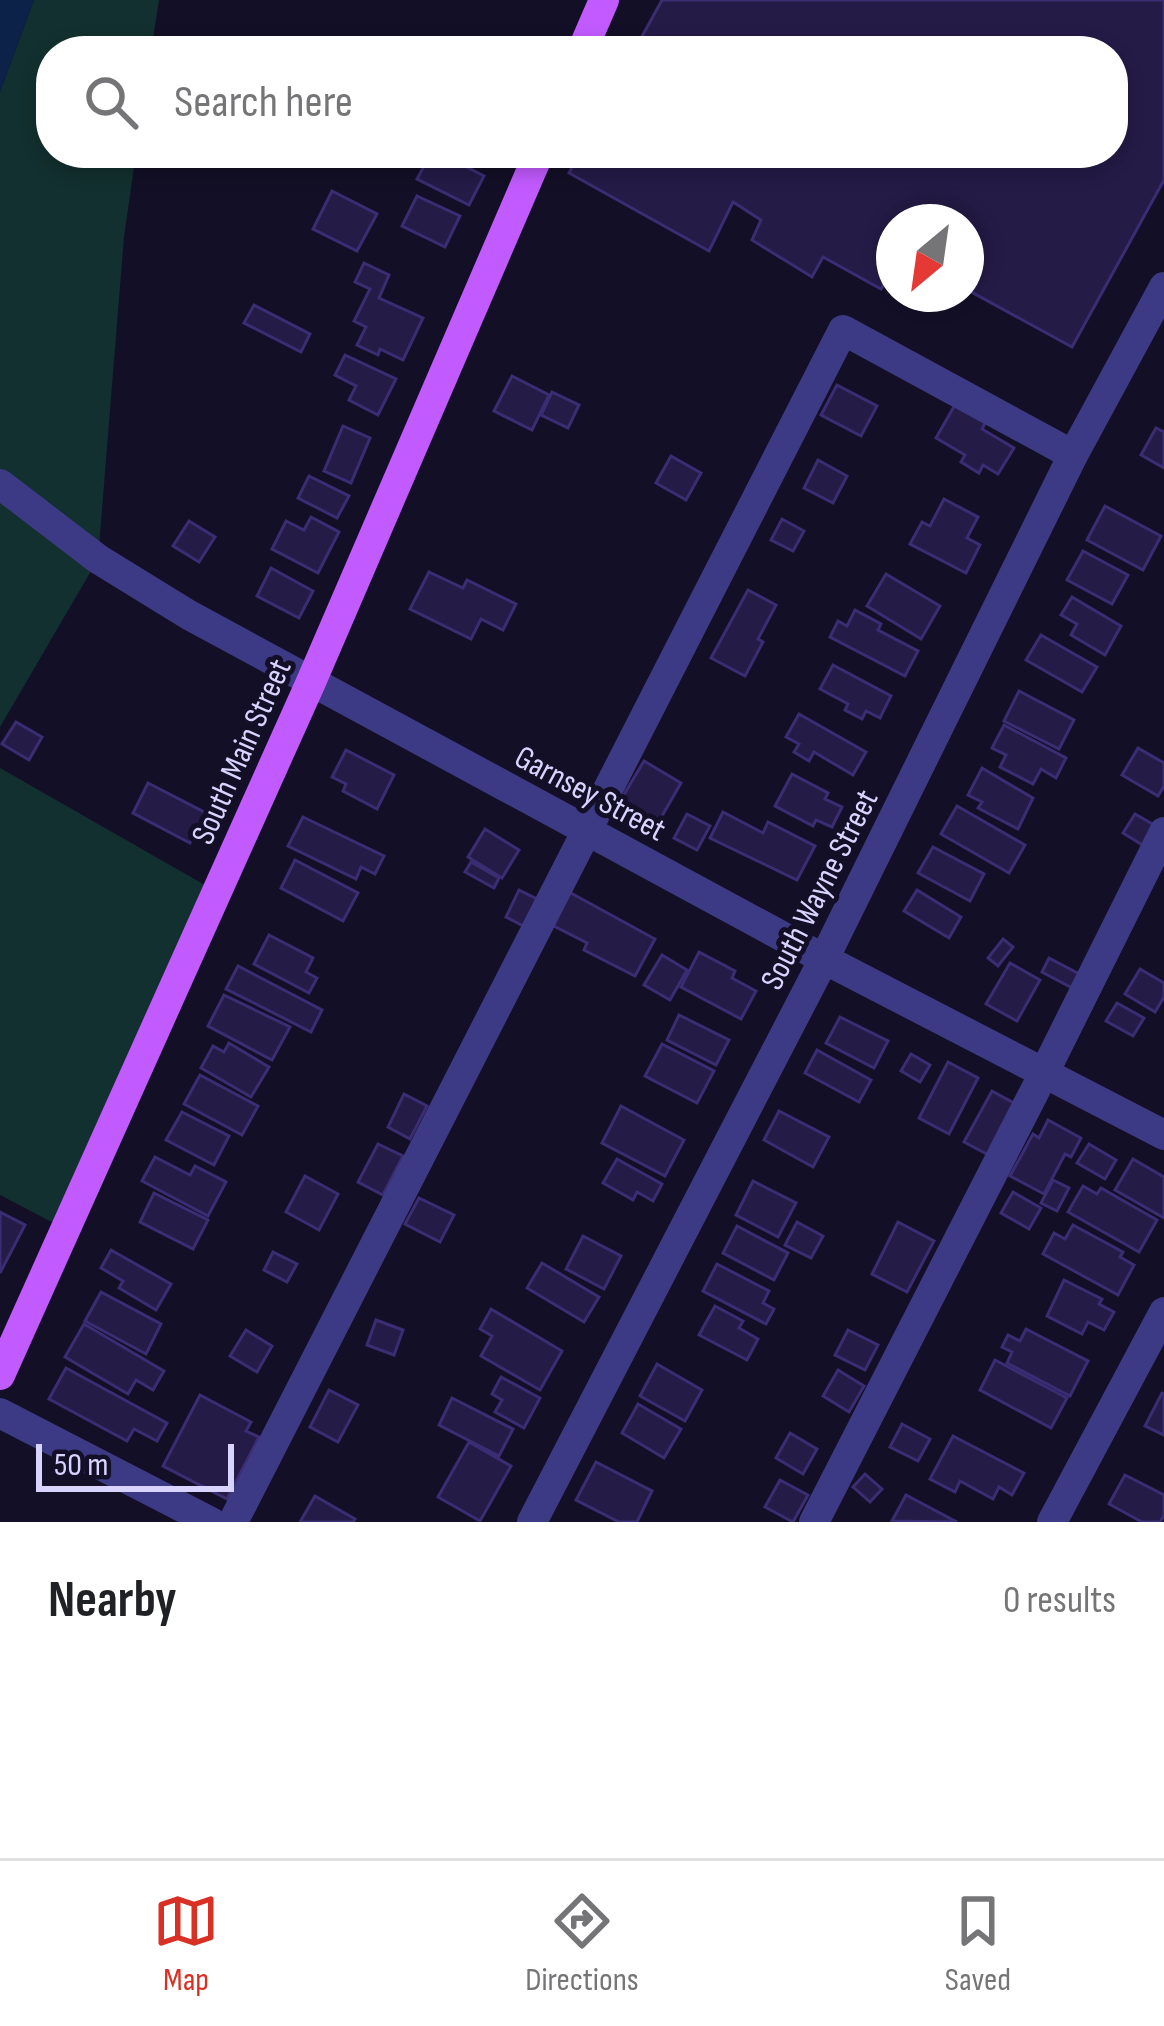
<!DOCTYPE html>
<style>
:root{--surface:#fff;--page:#f6f6f6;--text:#202124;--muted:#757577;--line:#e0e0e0;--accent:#d93025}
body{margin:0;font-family:"Sofia Sans Condensed",sans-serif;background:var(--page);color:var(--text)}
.compass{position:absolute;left:876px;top:204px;width:108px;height:108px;border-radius:50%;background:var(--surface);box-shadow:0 6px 18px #0003;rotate:209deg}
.scale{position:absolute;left:36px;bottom:30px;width:198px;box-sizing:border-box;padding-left:12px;border:6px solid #d9d4ff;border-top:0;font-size:33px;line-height:42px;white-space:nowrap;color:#d9d4ff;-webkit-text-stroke:9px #130f26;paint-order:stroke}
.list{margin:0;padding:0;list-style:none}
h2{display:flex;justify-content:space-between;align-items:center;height:156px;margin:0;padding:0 48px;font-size:51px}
h2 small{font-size:39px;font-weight:400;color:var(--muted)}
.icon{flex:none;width:66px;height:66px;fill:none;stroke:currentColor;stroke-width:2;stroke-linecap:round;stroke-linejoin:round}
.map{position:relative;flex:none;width:1164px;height:1522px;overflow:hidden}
.search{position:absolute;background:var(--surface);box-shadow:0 6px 18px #0003;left:36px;right:36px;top:36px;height:132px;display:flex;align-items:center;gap:30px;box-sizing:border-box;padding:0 42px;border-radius:48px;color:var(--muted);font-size:45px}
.sheet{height:336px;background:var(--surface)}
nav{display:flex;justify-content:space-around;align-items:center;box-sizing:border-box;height:168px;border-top:3px solid var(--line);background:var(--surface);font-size:33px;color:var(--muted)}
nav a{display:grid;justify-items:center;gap:6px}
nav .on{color:var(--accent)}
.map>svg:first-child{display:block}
.green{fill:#12302f}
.water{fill:#0c2248}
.building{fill:#241b47;stroke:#3b2d73;stroke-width:3}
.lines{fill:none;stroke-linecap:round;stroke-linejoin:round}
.minor{stroke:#3d3a85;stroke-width:30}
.major{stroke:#c25bff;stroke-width:30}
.labels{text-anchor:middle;stroke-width:10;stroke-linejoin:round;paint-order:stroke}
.street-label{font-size:33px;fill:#d9d4ff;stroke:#130f26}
</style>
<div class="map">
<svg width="1164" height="1522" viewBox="0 0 1164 1522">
<rect width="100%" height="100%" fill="#130f26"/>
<g class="green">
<polygon points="34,0 159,0 151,51 51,51 51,153 136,153 124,237 98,559 0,727 0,92"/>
<polygon points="0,768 217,892 65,1229 0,1195"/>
</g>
<polygon class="water" points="0,0 34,0 0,92"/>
<g class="building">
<polygon points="662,0 1164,0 1164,180 1072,347 966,289 966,222 894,222 894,267 881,289 823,257 812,277 752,240 761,220 733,202 709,251 569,173 580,153 1113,153 1113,51 634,51"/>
<polygon points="431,153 439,153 484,176 469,205 417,179"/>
<polygon points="332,191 377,214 357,251 313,229"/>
<polygon points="417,196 460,216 445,247 402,226"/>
<polygon points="364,263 389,275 379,298 423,318 403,360 380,349 378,355 357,345 366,327 354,321 370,289 355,282"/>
<polygon points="254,305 310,334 301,352 244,323"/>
<polygon points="345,355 396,379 378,415 349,400 356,386 335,375"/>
<polygon points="512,376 549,395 532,430 494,411"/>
<polygon points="837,385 877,406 861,436 821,415"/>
<polygon points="552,392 579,405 568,428 541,415"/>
<polygon points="956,403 986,421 982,429 1014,448 998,474 983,465 979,473 961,462 965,455 936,438"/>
<polygon points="343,426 370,438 351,483 324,471"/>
<polygon points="1156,428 1164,432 1164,468 1141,455"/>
<polygon points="671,456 701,473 686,500 656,483"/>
<polygon points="818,460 847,476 833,503 804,488"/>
<polygon points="309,476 349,496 337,518 298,498"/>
<polygon points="944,499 978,517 967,538 980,545 966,573 910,544 922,522 930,526"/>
<polygon points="1105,506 1161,536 1143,570 1087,540"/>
<polygon points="311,517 339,532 318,573 272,549 286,521 304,530"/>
<polygon points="782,519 804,531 793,551 771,540"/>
<polygon points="189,521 215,537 199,562 173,546"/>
<polygon points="1083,551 1128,575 1112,604 1067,580"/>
<polygon points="271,568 313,591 299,618 257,596"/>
<polygon points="429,572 463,588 467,580 516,604 503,630 481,619 471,639 410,609"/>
<polygon points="886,574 940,606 921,639 867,606"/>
<polygon points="748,590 776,605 758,639 763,642 745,676 711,658"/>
<polygon points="1072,597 1121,626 1105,655 1071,635 1077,624 1061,615"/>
<polygon points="855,610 881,624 878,630 918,651 905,676 830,637 838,621 847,626"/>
<polygon points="1041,635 1097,667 1082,692 1026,660"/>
<polygon points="833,665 891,696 880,718 866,711 862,719 845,710 848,704 820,689"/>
<polygon points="1019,691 1074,720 1059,749 1004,721"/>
<polygon points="799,714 866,752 853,775 814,752 809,761 794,752 799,744 786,737"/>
<polygon points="16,722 42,737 29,760 2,744"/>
<polygon points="1004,725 1066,758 1056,778 1041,769 1033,784 1000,767 1006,755 992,748"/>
<polygon points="1138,748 1164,763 1164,786 1158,796 1122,775"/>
<polygon points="346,750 394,775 377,809 343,791 346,784 332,777"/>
<polygon points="644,761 681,783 651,835 613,813"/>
<polygon points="982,768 1033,798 1018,829 978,808 982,802 968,795"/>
<polygon points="792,774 828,793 825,799 842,807 832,827 816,820 813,826 775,806"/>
<polygon points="148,783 206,813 190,843 133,813"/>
<polygon points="957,806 1025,845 1009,873 941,834"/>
<polygon points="723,812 763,833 768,822 815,846 797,880 710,838"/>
<polygon points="687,814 710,826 697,850 674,838"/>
<polygon points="1135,814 1156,826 1144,846 1123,833"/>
<polygon points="303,817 384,856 375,874 361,867 356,879 288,846"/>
<polygon points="485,829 519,850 502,878 468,857"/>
<polygon points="933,847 984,874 970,901 918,873"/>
<polygon points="295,860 358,893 343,921 281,888"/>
<polygon points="471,862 499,878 494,888 465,872"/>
<polygon points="519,890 541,901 527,928 506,917"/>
<polygon points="917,890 961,917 949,938 904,911"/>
<polygon points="569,892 655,939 635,976 584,950 587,943 552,925"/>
<polygon points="269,935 313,958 306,972 317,978 309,993 254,964"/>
<polygon points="1003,939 1013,947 998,966 988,958"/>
<polygon points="699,952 735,971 732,978 756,991 741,1019 681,987"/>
<polygon points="662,955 687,970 670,1000 644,985"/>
<polygon points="1049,958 1083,976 1076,990 1042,972"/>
<polygon points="1010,963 1040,980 1017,1021 986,1004"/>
<polygon points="238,966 322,1010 311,1032 226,989"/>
<polygon points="1140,969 1164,983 1164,997 1155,1012 1125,994"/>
<polygon points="224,995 290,1027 272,1060 208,1026"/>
<polygon points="1117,1003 1144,1018 1133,1036 1106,1021"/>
<polygon points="679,1015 729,1040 716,1065 667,1040"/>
<polygon points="840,1017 888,1041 874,1068 826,1043"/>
<polygon points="229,1043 269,1067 251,1097 201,1068 213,1046 224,1052"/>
<polygon points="662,1044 714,1071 697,1103 645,1076"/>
<polygon points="817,1050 871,1080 859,1102 805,1073"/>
<polygon points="911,1054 930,1065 920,1082 901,1071"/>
<polygon points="948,1062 978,1078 949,1134 919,1118"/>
<polygon points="200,1075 258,1106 242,1135 184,1104"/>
<polygon points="992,1091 1025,1109 998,1160 964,1142"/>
<polygon points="404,1094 427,1106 410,1139 388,1127"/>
<polygon points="621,1106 684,1140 665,1176 602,1143"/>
<polygon points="779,1111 829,1137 813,1167 764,1140"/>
<polygon points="182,1112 229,1136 214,1165 166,1140"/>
<polygon points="1048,1120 1081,1138 1071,1157 1065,1154 1044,1194 1010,1176 1033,1134 1039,1138"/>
<polygon points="378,1144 403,1156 383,1195 358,1182"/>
<polygon points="1089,1144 1116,1160 1105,1179 1077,1163"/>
<polygon points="155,1157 190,1175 195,1166 226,1182 208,1216 142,1181"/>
<polygon points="617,1159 662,1184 653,1201 637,1192 633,1200 603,1183"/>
<polygon points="1133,1159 1164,1177 1164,1218 1115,1190"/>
<polygon points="305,1176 338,1194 319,1230 286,1212"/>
<polygon points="1053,1180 1069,1188 1057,1211 1041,1203"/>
<polygon points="753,1181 796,1203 778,1237 736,1215"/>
<polygon points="1083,1186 1097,1194 1101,1188 1157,1220 1139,1252 1068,1212"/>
<polygon points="1013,1192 1041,1208 1029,1229 1001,1213"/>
<polygon points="154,1193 208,1220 193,1249 140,1222"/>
<polygon points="419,1198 454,1215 440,1242 405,1224"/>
<polygon points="0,1212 25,1225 0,1273"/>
<polygon points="797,1222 823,1236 811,1258 785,1245"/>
<polygon points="898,1222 934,1241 907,1292 872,1274"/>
<polygon points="1073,1225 1123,1252 1120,1257 1134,1265 1118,1295 1043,1254 1054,1233 1065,1239"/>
<polygon points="737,1226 788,1253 774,1280 723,1253"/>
<polygon points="583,1236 621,1256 604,1289 566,1269"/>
<polygon points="111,1250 171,1284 156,1310 119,1288 123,1281 101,1268"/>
<polygon points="273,1252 297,1264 287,1282 264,1270"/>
<polygon points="542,1263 599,1297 584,1322 527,1288"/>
<polygon points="717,1264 769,1291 763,1303 774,1309 766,1324 703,1291"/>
<polygon points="1064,1280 1102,1299 1099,1304 1114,1312 1104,1330 1088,1322 1082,1334 1047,1316"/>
<polygon points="101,1292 161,1324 146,1354 85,1321"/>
<polygon points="715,1306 743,1321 739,1328 758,1339 747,1360 699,1335"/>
<polygon points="491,1309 562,1351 540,1390 481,1356 492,1336 480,1329"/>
<polygon points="376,1320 403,1330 394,1355 367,1345"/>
<polygon points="84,1324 164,1371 153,1390 136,1380 128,1394 65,1357"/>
<polygon points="1026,1329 1088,1361 1070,1396 1007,1363 1012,1352 1002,1347 1008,1335 1020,1341"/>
<polygon points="246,1330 272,1346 257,1372 230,1356"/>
<polygon points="848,1330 878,1345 865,1370 835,1355"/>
<polygon points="995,1360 1067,1398 1051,1428 980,1390"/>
<polygon points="657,1364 702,1390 685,1421 640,1396"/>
<polygon points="66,1368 167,1423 157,1441 134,1429 127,1441 49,1399"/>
<polygon points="838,1370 864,1386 849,1412 823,1396"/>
<polygon points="501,1377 540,1398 524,1428 495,1412 502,1400 492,1394"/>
<polygon points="329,1390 358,1405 338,1442 310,1427"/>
<polygon points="1162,1393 1164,1394 1164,1435 1145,1426"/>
<polygon points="200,1395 251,1422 246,1431 259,1437 227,1499 163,1466"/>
<polygon points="452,1398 513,1429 499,1456 439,1425"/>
<polygon points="638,1404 681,1429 664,1458 622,1433"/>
<polygon points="902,1424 930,1439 918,1461 890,1447"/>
<polygon points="790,1433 817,1449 803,1474 776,1458"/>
<polygon points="953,1436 1024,1473 1012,1495 999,1487 993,1499 960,1481 955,1492 930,1479"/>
<polygon points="469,1442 511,1466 480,1521 438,1497"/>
<polygon points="596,1462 652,1491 637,1522 619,1522 576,1500"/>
<polygon points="865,1474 882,1489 870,1502 853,1487"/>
<polygon points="1125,1475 1164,1495 1164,1515 1160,1522 1142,1522 1109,1504"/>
<polygon points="780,1480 808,1495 793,1522 765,1507"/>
<polygon points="906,1495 957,1522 892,1521"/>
<polygon points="315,1496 355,1519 353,1522 300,1522"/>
</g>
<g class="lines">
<g class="minor">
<polyline points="0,484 98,559 189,615 824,959 1164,1135"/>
<polyline points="0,1413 211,1522"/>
<polyline points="233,1522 843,330 1073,455"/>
<polyline points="532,1522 824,959 1073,455 1164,287"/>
<polyline points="814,1522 1044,1073 1164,832"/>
<polyline points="1052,1522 1164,1312"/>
</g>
<g class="major">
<polyline points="582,51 604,0"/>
<polyline points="0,1375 311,682 539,153"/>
</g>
</g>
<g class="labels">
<g class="street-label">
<text transform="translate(240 751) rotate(-66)" y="12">South Main Street</text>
<text transform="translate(591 792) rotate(28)" y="12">Garnsey Street</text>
<text transform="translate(818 889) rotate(-63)" y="12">South Wayne Street</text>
</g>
</g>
</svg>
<svg class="compass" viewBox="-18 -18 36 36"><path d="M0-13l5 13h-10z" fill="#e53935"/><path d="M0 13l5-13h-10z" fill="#757577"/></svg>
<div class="scale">50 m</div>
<div class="search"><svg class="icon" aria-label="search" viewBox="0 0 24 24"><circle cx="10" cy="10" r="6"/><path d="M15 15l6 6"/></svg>Search here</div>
</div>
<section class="sheet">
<h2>Nearby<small>0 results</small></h2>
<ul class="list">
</ul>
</section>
<nav>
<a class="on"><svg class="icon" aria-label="map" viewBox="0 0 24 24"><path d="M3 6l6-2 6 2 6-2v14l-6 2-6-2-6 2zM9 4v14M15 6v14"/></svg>Map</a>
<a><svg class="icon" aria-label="directions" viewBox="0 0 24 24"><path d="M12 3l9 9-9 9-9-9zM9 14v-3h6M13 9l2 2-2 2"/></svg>Directions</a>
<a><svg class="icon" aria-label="saved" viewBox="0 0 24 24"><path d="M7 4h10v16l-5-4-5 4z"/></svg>Saved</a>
</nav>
